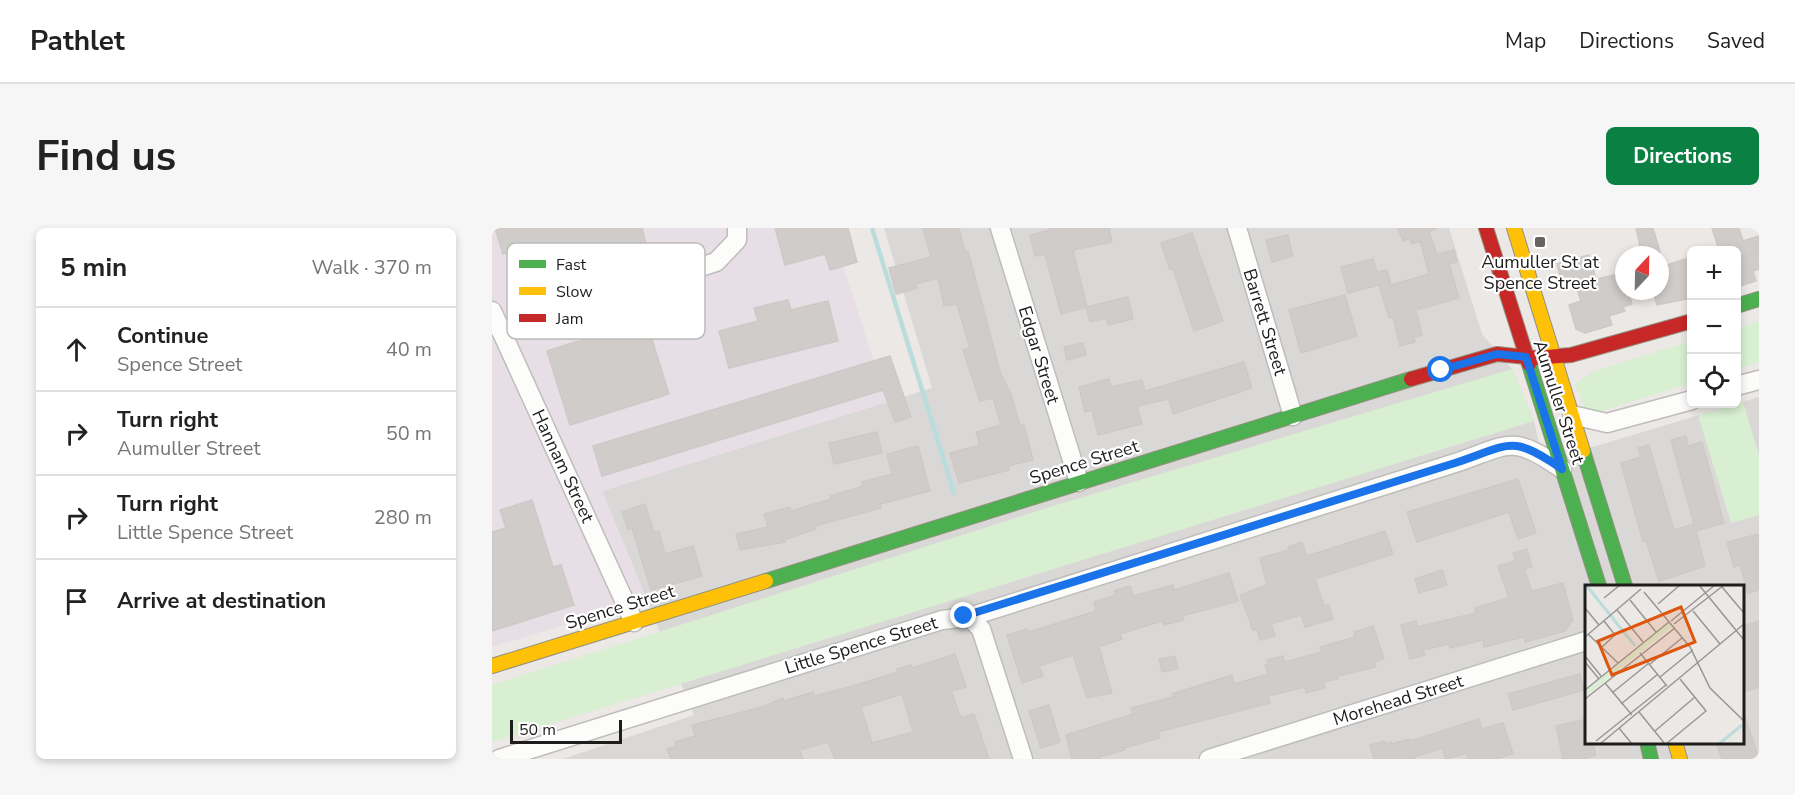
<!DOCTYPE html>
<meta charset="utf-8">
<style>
:root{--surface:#fff;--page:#f6f6f6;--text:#222;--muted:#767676;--line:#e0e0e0;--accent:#0b8043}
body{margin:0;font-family:"Nunito Sans",sans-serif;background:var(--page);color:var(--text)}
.controls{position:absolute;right:18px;top:18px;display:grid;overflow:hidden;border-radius:9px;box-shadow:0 3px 9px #0003}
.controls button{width:54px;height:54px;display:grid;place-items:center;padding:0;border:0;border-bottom:2px solid var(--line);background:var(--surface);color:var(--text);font:30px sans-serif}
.compass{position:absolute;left:1123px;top:18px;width:54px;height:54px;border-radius:50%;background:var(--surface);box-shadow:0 3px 9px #0003;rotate:22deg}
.scale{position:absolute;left:18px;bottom:15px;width:112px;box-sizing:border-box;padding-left:6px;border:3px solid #1d1d1d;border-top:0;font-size:16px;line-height:21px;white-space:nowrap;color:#1d1d1d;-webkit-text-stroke:4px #fff;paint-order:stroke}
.stop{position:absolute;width:18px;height:18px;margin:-14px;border:4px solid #1a73e8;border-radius:50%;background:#fff}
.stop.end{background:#1a73e8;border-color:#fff;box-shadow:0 2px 6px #0008}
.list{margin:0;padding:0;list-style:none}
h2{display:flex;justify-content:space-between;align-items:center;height:78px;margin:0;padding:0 24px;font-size:26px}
h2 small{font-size:20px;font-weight:400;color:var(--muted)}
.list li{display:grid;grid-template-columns:39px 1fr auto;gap:18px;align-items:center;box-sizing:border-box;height:84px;padding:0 24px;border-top:2px solid var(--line)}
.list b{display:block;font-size:22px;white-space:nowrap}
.list p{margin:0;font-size:20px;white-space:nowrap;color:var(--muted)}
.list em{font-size:20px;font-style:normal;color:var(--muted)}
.icon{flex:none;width:33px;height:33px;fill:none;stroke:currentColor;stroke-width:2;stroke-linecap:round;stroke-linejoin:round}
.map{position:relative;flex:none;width:1267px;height:531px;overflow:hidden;border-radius:9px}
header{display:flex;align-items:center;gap:36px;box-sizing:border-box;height:84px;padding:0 30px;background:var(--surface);border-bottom:2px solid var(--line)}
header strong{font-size:28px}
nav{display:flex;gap:33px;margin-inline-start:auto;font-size:21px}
.intro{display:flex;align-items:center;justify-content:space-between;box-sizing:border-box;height:144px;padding:0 36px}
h1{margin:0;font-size:42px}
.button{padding:15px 27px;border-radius:9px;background:var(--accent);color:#fff;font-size:21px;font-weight:700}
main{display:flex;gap:36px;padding:0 36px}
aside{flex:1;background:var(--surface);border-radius:9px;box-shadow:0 3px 9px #0003}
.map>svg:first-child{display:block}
.residential{fill:#dad8d7;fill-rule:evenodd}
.industrial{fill:#e8dee6}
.park{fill:#d8efd2}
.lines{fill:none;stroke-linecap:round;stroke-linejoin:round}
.stream{stroke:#bbdcdc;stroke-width:4.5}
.building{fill:#d0ccca;stroke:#cec9c7;stroke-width:1.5;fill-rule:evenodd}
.street-casing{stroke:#bebdbc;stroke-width:21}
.fast-casing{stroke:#94917f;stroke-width:16}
.slow-casing{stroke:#94917f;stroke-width:16}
.jam-casing{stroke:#94917f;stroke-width:16}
.street{stroke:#fcfcfb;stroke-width:18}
.fast{stroke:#4caf50;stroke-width:14}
.slow{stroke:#ffc107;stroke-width:14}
.jam{stroke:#c62828;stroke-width:14}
.route{stroke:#1a73e8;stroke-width:8}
.poi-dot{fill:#656463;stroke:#fff;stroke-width:2}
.labels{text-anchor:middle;stroke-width:4.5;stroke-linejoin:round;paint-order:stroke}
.poi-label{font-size:18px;fill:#1d1d1d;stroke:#fff}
.street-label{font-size:18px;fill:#1d1d1d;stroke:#fff}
.inset-river{fill:none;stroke:#bbdcdc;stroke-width:3}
.inset-road{fill:none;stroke:#999795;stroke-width:1.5}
.view{fill:#de560d;fill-opacity:0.15;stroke:#de560d;stroke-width:3}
.inset-edge{fill:none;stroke:#1d1d1d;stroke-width:3}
.key{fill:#fff;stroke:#bbb;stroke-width:1.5}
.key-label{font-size:16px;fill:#1d1d1d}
</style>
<header>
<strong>Pathlet</strong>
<nav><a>Map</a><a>Directions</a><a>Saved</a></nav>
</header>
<div class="intro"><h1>Find us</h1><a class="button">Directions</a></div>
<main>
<aside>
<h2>5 min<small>Walk · 370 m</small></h2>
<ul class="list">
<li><svg class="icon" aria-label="ahead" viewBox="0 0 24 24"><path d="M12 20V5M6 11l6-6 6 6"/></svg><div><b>Continue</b><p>Spence Street</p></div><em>40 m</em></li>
<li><svg class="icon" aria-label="right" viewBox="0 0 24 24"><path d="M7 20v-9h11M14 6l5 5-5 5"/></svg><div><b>Turn right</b><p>Aumuller Street</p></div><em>50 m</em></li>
<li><svg class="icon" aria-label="right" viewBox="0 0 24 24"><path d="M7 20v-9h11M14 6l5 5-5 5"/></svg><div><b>Turn right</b><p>Little Spence Street</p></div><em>280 m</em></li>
<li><svg class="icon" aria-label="arrive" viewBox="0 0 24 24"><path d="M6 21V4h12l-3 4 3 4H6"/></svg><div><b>Arrive at destination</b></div></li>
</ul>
</aside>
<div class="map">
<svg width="1267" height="531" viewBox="0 0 1267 531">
<rect width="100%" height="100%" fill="#ebe8e5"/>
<path class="residential" d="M392,0H957L990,106L1020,141L1042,193L1051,234L1267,169V531H71L202,487L110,263L440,160ZM1094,358H1250V514H1094Z"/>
<polygon class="industrial" points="0,0 339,0 395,174 110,263 155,372 0,419"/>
<g class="park">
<polygon points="1267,93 1267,134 1245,141 1245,100"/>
<polygon points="1199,113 1199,155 1096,187 1083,156 1102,143"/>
<polygon points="1020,141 1042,193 0,514 0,457 561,278"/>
<polygon points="1251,174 1267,227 1267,287 1239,295 1206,187"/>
</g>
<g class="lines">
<polyline class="stream" points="380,0 462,265"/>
</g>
<g class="building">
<polygon points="3,0 150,0 155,20 109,32 112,41 42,60 31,21 11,26"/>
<polygon points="283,0 356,0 365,34 338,42 333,26 293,37"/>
<polygon points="431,0 467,0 473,24 476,23 509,147 519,166 528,198 532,197 541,232 516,238 517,242 467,255 458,225 488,217 484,204 509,197 501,170 488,173 471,122 478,120 465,76 452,78 446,50 423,56 425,60 404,66 397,40 439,29"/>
<polygon points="557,0 617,0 620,14 581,22 595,79 569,86 553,26 543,28 538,7 558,2"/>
<polygon points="906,0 944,0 937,4 945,26 962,22 965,34 957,36 967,70 924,82 930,107 922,109 923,114 908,118 901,89 897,90 887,57 856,65 849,39 881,31 885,44 895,42 899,57 937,46 928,13 920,16 918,11 911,13"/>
<polygon points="1144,0 1161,0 1169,27 1150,27"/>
<polygon points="1220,0 1247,0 1251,13 1267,8 1267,41 1261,43 1264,53 1245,59 1245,22 1227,22"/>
<polygon points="700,5 731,93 702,103 681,41 678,42 669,15"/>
<polygon points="796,7 801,28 780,34 774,12"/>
<polygon points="1097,27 1104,51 1132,45 1132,63 1136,63 1140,76 1131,79 1133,83 1117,88 1120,97 1093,105 1084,101 1077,77 1089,73 1082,52 1070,55 1065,36"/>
<polygon points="1200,29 1200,70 1165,77 1161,63 1168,63 1168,39"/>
<polygon points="853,67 865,108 809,125 797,82"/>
<polygon points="636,69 641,91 616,97 614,90 598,94 594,79"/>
<polygon points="296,72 299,82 336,73 346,113 237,140 227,103 266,93 262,80"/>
<polygon points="154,92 177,166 78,197 55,123"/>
<polygon points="591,115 594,127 575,132 572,119"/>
<polygon points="398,128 419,189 403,194 391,162 110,248 101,218"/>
<polygon points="752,134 760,160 681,186 677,171 645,178 650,196 606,207 600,182 593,184 587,159 617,151 619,159 650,152 653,163"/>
<polygon points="385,204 390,225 342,236 337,215"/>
<polygon points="1194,208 1196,218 1210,214 1232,295 1204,303 1213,338 1167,353 1154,313 1151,314 1129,235 1149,229 1146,220 1157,217 1182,302 1202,296 1179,212"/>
<polygon points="426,218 438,263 388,276 389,280 323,298 324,301 292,312 293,314 248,322 244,306 276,299 272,286 298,279 299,283 339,271 338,268 371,258 370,254 400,246 395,226"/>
<polygon points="1026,251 1044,305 1026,311 1017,284 925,314 915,284"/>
<polygon points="40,272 61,339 69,337 82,377 0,403 0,304 14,300 8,282"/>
<polygon points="153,276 162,304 167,303 173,326 201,318 210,348 159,362 140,300 136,302 130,284"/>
<polygon points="893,303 901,326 823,351 832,378 837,377 841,391 813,399 809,387 779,396 783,408 768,412 765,401 761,402 748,367 775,357 768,330 797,322 796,319 810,314 815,328"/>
<polygon points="1267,306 1267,362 1256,365 1248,337 1242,339 1235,314"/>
<polygon points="1035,321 1040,339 1032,341 1040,363 1071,355 1081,392 1073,403 1033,414 1032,409 992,419 991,412 958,420 957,416 931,422 933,427 918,431 909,397 924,393 925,399 984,385 983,380 1017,370 1006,338 1024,333 1021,325"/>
<polygon points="950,342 955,357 927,365 923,351"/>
<polygon points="737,345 746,373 690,388 692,392 672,397 670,393 628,406 630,411 607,419 620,465 595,470 581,427 547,438 551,448 530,455 515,407 535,401 537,404 604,383 602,374 624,367 622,363 638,358 641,368 681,357 682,362"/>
<polygon points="1267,393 1267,459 1251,464 1251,398"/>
<polygon points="881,398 892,431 882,434 884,439 846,448 846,451 831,454 833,460 814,465 813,459 776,468 778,475 666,504 668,510 632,520 633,522 608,529 608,531 580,531 574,507 641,486 639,480 681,469 680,466 740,447 742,456 776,446 773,437 777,437 775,432 791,428 792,433 797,433 829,424 828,419 863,409 862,404"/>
<path d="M463,426L474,459L459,463L469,490L482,486L497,531H343L336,514L308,522L311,531H179L175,521L184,518L183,514L203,508L200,497L270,479L291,470L292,473L321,464L322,468L361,458L406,444L405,441L419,437L420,440ZM410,466L421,504L380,515L369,479Z"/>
<polygon points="683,428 686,441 670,444 667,431"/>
<polygon points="1088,446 1092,462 1021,482 1016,466"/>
<polygon points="557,477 568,514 549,520 537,483"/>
<polygon points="1251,488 1253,488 1267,531 1230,531 1224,514 1251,514"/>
<polygon points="987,491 990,501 1011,495 1021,526 1004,531 976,531 975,525 954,531 950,520 923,529 924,531 882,531 878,517 893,513 893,516 899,514 899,516 918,511 919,513"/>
<polygon points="1095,491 1095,517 1101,516 1104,527 1092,531 1071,531 1064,498"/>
</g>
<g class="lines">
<g class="street-casing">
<g id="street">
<polyline points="508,0 587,254"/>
<polyline points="745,0 801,188"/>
<polyline points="0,83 142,394"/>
<polyline points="9,103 224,34 245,12 245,0"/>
<polyline points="1244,158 1267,152"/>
<polyline points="1080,187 1115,195 1200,172"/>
<polyline points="477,389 489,401 531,531"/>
<path d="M7,531L450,392L477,389L963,235C1017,217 1019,205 1070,241"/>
<polyline points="717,531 1094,413"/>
</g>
</g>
<g class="fast-casing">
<g id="fast">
<polyline points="1244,78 1267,71"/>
<polyline points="1037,136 1107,358"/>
<polyline points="1091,223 1133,358"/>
<polyline points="274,353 919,151"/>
<polyline points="1155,514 1159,531"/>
</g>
</g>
<g class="slow-casing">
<g id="slow">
<polyline points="1022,0 1091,223"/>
<polyline points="0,438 274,353"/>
<polyline points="1183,514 1188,531"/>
</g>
</g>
<g class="jam-casing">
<g id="jam">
<polyline points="994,0 1037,136"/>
<polyline points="919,151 1005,126 1043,130 1079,127 1200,93"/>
</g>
</g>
<use href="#street" class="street"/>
<use href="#fast" class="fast"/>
<use href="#slow" class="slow"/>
<use href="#jam" class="jam"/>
</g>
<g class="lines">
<path class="route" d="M472,388L963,235C1018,217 1018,205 1070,241L1034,129L1005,126L949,142"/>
</g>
<rect class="poi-dot" x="1042" y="8" width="12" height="12" rx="3"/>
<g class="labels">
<g class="poi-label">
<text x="1048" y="40">Aumuller St at<tspan x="1048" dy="21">Spence Street</tspan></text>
</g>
<g class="street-label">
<text transform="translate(773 94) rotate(73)" y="6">Barrett Street</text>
<text transform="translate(547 127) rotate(73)" y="6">Edgar Street</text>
<text transform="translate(1067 174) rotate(72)" y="6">Aumuller Street</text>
<text transform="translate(592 234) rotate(-17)" y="6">Spence Street</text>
<text transform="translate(71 238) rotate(65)" y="6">Hannam Street</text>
<text transform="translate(128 379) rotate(-17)" y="6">Spence Street</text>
<text transform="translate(369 417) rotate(-17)" y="6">Little Spence Street</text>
<text transform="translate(906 472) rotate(-17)" y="6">Morehead Street</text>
</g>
</g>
<g transform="translate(1093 357)">
<rect width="159" height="159" fill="#ebe8e5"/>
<path d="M84,38L87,41L0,111V107Z" fill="#d8efd2"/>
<path class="inset-river" d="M1,0L50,61M134,159L157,140"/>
<path class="inset-road" d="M114,0L159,55M137,2L159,28M59,7L105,62L125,103L159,136M19,13L35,0M45,15L71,47M73,19L95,0M0,23L14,40M32,25L58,57M108,26L135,59M86,36L130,0M89,39L139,0M3,49L33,78M0,52L56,4M17,62L30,50L19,36M55,68L82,101M0,71L16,91M0,77L14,94M65,79L97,53M75,92L108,65M20,98L47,130M0,105L84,37M27,108L64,78M0,114L90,43M36,119L73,89M54,127L80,159M34,143L47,159M70,146L110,112M11,156L81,100M15,159L159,39M81,159L121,126L95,94"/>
<path class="view" d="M96,22L110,57L27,90L13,56Z"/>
<rect width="159" height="159" class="inset-edge"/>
</g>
<rect x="15" y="15" width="198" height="96" rx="9" class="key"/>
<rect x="27" y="32" width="27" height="8" fill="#4caf50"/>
<rect x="27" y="59" width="27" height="8" fill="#ffc107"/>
<rect x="27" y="86" width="27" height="8" fill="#c62828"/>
<g class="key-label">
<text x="64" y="42">Fast</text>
<text x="64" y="69">Slow</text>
<text x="64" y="96">Jam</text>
</g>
</svg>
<div class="controls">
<button>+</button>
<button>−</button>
<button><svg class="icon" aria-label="locate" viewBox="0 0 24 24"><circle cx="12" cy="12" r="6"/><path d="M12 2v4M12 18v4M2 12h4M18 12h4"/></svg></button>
</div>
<svg class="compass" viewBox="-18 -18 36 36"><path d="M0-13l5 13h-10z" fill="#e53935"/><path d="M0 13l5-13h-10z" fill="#767676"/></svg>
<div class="scale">50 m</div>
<div class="stop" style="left:949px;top:142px"></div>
<div class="stop end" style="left:472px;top:388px"></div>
</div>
</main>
